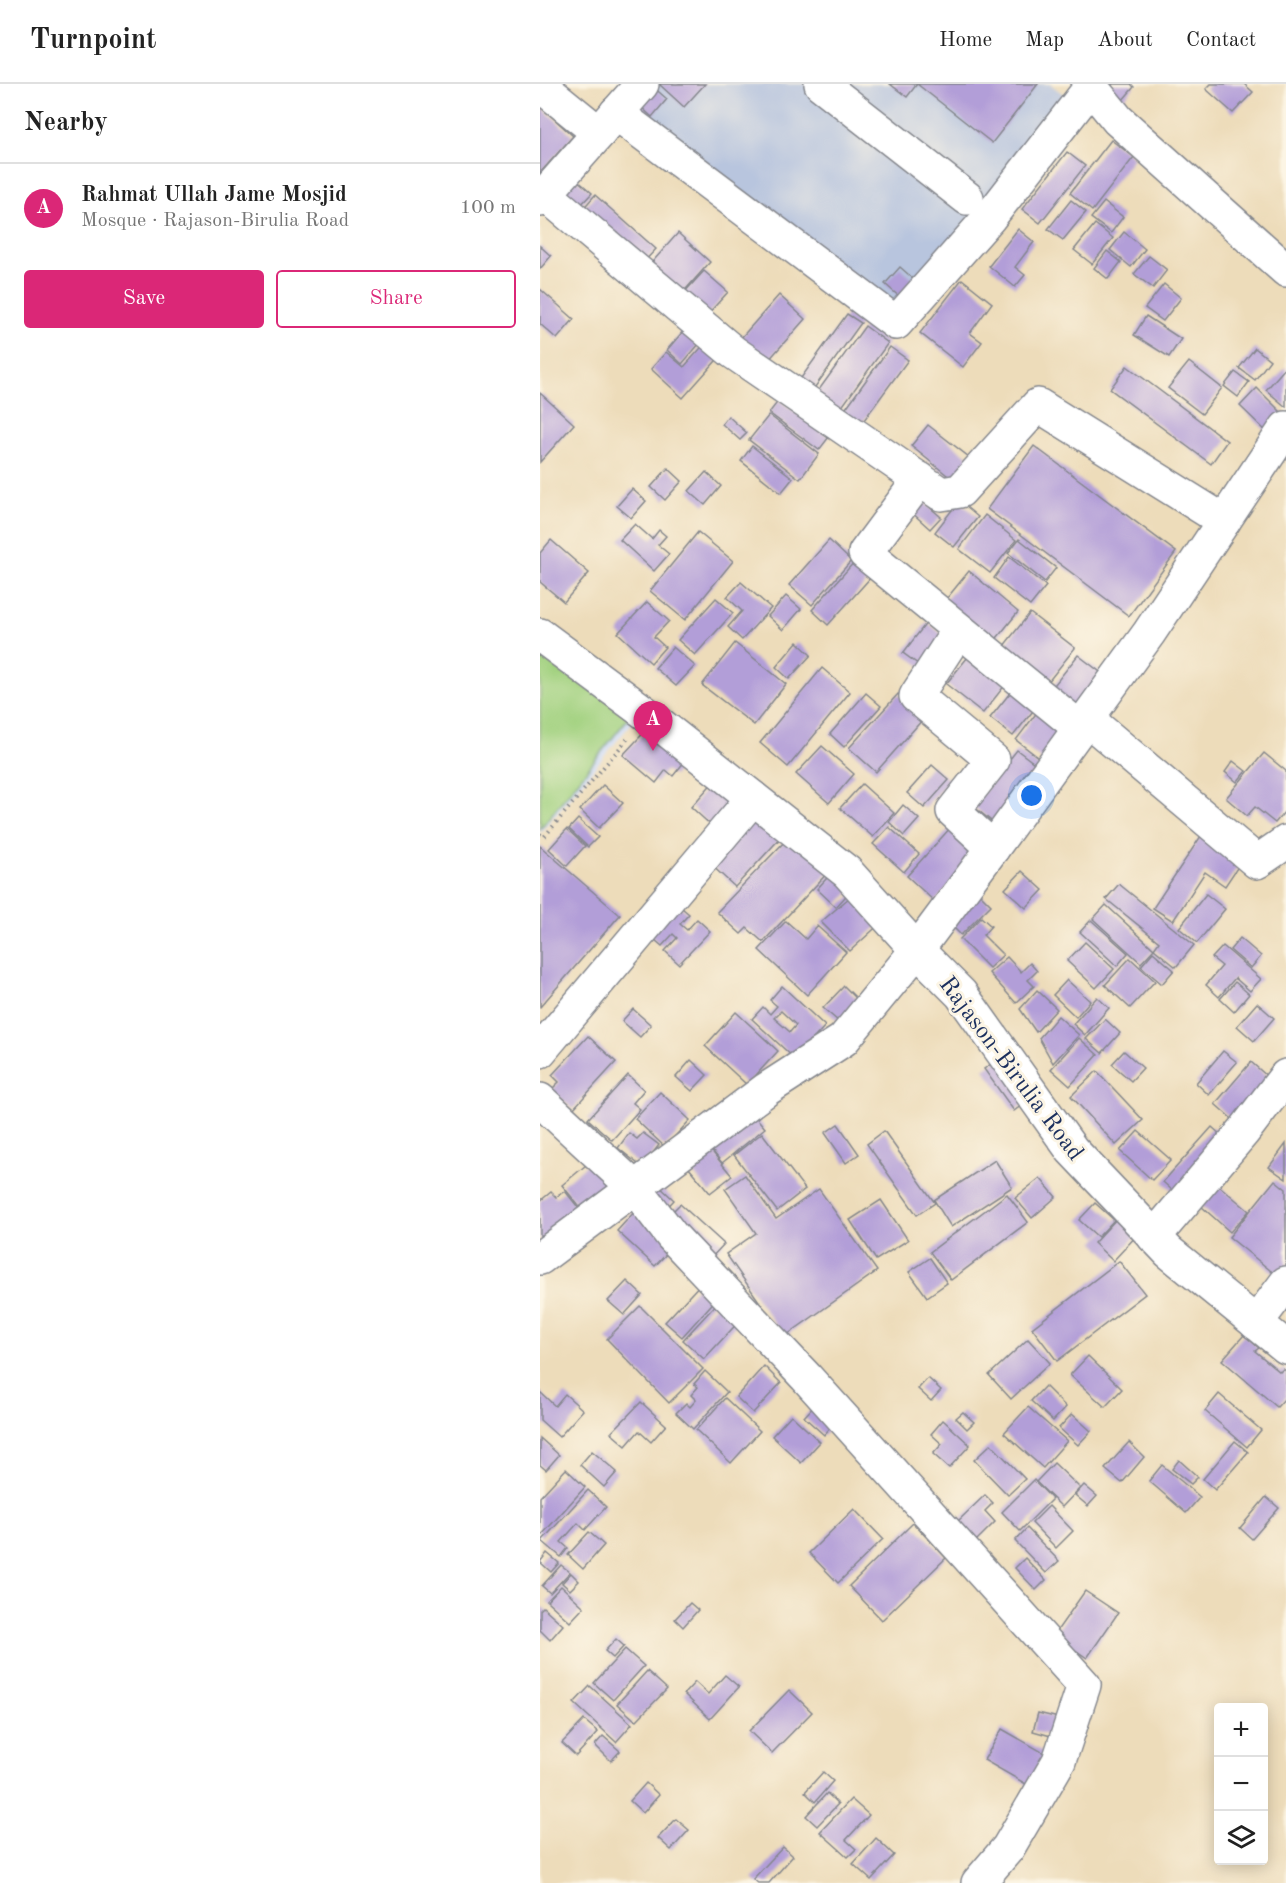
<!DOCTYPE html>
<meta charset="utf-8">
<style>
:root{--surface:#fff;--page:#f6f6f6;--text:#222;--muted:#767676;--line:#e0e0e0;--accent:#db2777}
body{margin:0;font-family:"Old Standard TT",serif;background:var(--page);color:var(--text)}
.controls{position:absolute;right:18px;bottom:18px;display:grid;overflow:hidden;border-radius:6px;box-shadow:0 3px 15px #0003}
.controls button{width:54px;height:54px;display:grid;place-items:center;padding:0;border:0;border-bottom:2px solid var(--line);background:var(--surface);color:var(--text);font:30px sans-serif}
.you{position:absolute;left:492px;top:712px;width:21px;height:21px;margin:-15px;border:4px solid #fff;border-radius:50%;background:#1a73e8;box-shadow:0 0 0 9px #1a73e833}
.badge{display:grid;place-items:center;width:39px;height:39px;border-radius:50%;background:var(--accent);color:#fff;font-size:20px;font-weight:700}
.pin{position:absolute;translate:-50% -50px;filter:drop-shadow(0 2px 3px #0008)}
.pin::after{content:'';position:absolute;top:32px;width:21px;height:18px;background:inherit;clip-path:polygon(0 0,100% 0,50% 100%)}
.list{margin:0;padding:0;list-style:none}
h2{display:flex;justify-content:space-between;align-items:center;height:78px;margin:0;padding:0 24px;font-size:26px}
h2 small{font-size:20px;font-weight:400;color:var(--muted)}
.list li{display:grid;grid-template-columns:39px 1fr auto;gap:18px;align-items:center;box-sizing:border-box;height:90px;padding:0 24px;border-top:2px solid var(--line)}
.list b{display:block;font-size:22px;white-space:nowrap}
.list p{margin:0;font-size:20px;white-space:nowrap;color:var(--muted)}
.list em{font-size:20px;font-style:normal;color:var(--muted)}
.actions{display:flex;gap:12px;padding:18px 24px}
.actions a{flex:1;padding:14px 0;border:2px solid var(--accent);border-radius:6px;text-align:center;font-size:21px;color:var(--accent)}
.actions .main{background:var(--accent);color:#fff}
.icon{flex:none;width:33px;height:33px;fill:none;stroke:currentColor;stroke-width:2;stroke-linecap:round;stroke-linejoin:round}
.map{position:relative;flex:none;width:746px;height:1799px;overflow:hidden}
header{display:flex;align-items:center;gap:36px;box-sizing:border-box;height:84px;padding:0 30px;background:var(--surface);border-bottom:2px solid var(--line)}
header strong{font-size:28px}
nav{display:flex;gap:33px;margin-inline-start:auto;font-size:21px}
main{display:flex}
aside{flex:1;background:var(--surface)}
.map>svg:first-child{display:block}
.built{fill:#ccdbf9}
.industrial{fill:#b8c5de}
.green{fill:#a1d17f;stroke:#5e806e;stroke-width:1.5}
.building{fill:#b29ed8;fill-rule:evenodd}
.lines{fill:none;stroke-linecap:round;stroke-linejoin:round}
.minor-casing{stroke:#84868c;stroke-width:36}
.path{stroke:#84868c;stroke-width:4;stroke-dasharray:1.5 4.5;stroke-linecap:butt}
.minor{stroke:#fff;stroke-width:33}
.labels{text-anchor:middle;stroke-width:6;stroke-linejoin:round;paint-order:stroke}
.street-label{font-size:24px;fill:#1b2f5e;stroke:#fcf5e5}
</style>
<header>
<strong>Turnpoint</strong>
<nav><a>Home</a><a>Map</a><a>About</a><a>Contact</a></nav>
</header>
<main>
<aside>
<h2>Nearby<small></small></h2>
<ul class="list">
<li><span class="badge">A</span><div><b>Rahmat Ullah Jame Mosjid</b><p>Mosque · Rajason-Birulia Road</p></div><em>100 m</em></li>
</ul>
<div class="actions"><a class="main">Save</a><a>Share</a></div>
</aside>
<div class="map">
<svg width="746" height="1799" viewBox="0 0 746 1799">
<rect width="100%" height="100%" fill="#fcf5e5"/>
<filter id="ink" filterUnits="userSpaceOnUse"><feTurbulence type="fractalNoise" baseFrequency=".0167" numOctaves="2"/><feDisplacementMap in="SourceGraphic" scale="12" xChannelSelector="R" yChannelSelector="G"/><feConvolveMatrix kernelMatrix="1 2 1 2 8 2 1 2 1" color-interpolation-filters="sRGB"/></filter>
<filter id="wash" filterUnits="userSpaceOnUse"><feTurbulence type="fractalNoise" baseFrequency=".008" numOctaves="4" result="noise"/><feDisplacementMap in="SourceGraphic" scale="24" xChannelSelector="R" yChannelSelector="G"/><feGaussianBlur stdDeviation="1.35" result="paint"/><feColorMatrix in="noise" values="0 0 0 0 0 0 0 0 0 0 0 0 0 0 0 0 0 1.4 0 .05"/><feComposite in="paint" operator="in"/></filter>
<g filter="url(#wash)">
<rect width="100%" height="100%" fill="#eddcba"/>
<polygon class="built" points="105,623 0,749 0,745 90,632"/>
<polygon class="industrial" points="108,0 510,0 526,12 357,228 90,24"/>
<polygon class="green" points="0,560 90,632 0,745"/>
<g id="blocks">
<g class="building">
<polygon points="119,0 165,0 144,23"/>
<polygon points="350,0 498,0 452,59 377,0 367,13"/>
<polygon points="573,0 591,0 594,3 582,17 569,4"/>
<polygon points="671,0 704,0 713,8 693,29 666,5"/>
<polygon points="112,2 127,15 112,33 97,19"/>
<polygon points="0,22 33,52 0,89"/>
<polygon points="571,56 594,73 552,127 530,109"/>
<polygon points="527,68 545,82 500,139 482,125"/>
<polygon points="35,94 52,109 35,127 19,112"/>
<polygon points="55,111 116,165 100,182 40,128"/>
<polygon points="531,116 546,128 523,156 508,145"/>
<polygon points="564,118 583,133 571,149 551,134"/>
<polygon points="555,140 573,154 552,180 534,166"/>
<polygon points="478,145 494,158 475,183 485,191 475,203 449,182"/>
<polygon points="584,148 605,165 591,183 570,166"/>
<polygon points="138,149 170,178 139,213 107,184"/>
<polygon points="0,162 11,172 0,185"/>
<polygon points="567,167 581,178 568,195 554,184"/>
<polygon points="609,172 627,186 613,204 594,190"/>
<polygon points="360,183 377,198 362,215 345,200"/>
<polygon points="164,187 188,208 166,232 142,211"/>
<polygon points="422,195 452,219 430,249 442,258 423,283 380,249"/>
<polygon points="624,200 641,214 623,237 605,224"/>
<polygon points="0,205 34,235 17,255 0,240"/>
<polygon points="239,211 265,235 227,278 200,255"/>
<polygon points="307,230 321,239 270,310 256,301"/>
<polygon points="606,232 641,255 629,273 594,251"/>
<polygon points="151,238 166,252 142,280 127,266"/>
<polygon points="325,242 348,259 296,331 273,314"/>
<polygon points="168,256 183,269 143,314 111,285 126,268 144,283"/>
<polygon points="350,263 368,276 316,347 298,335"/>
<polygon points="715,264 730,276 715,296 699,284"/>
<polygon points="649,278 682,304 662,330 628,304"/>
<polygon points="587,282 687,357 671,380 570,305"/>
<polygon points="746,283 746,323 726,306"/>
<polygon points="695,288 709,298 698,313 684,302"/>
<polygon points="717,304 746,333 730,351 700,322"/>
<polygon points="0,309 34,340 0,378"/>
<polygon points="239,316 289,353 279,366 229,329"/>
<polygon points="229,331 279,370 260,395 209,356"/>
<polygon points="188,332 207,349 200,356 182,340"/>
<polygon points="388,341 434,377 417,399 371,362"/>
<polygon points="212,362 253,394 241,409 201,377"/>
<polygon points="494,362 636,468 589,532 447,425"/>
<polygon points="128,384 142,397 125,416 111,403"/>
<polygon points="166,388 181,402 165,421 149,407"/>
<polygon points="92,405 106,417 91,434 77,422"/>
<polygon points="379,414 401,433 390,445 369,426"/>
<polygon points="419,417 438,433 414,463 395,448"/>
<polygon points="445,431 476,456 450,489 419,465"/>
<polygon points="95,440 112,455 119,446 126,452 118,461 129,470 114,487 80,456"/>
<polygon points="158,448 193,477 145,536 110,507"/>
<polygon points="479,455 516,484 505,498 468,469"/>
<polygon points="11,456 49,489 24,518 0,498 0,469"/>
<polygon points="289,456 311,477 272,521 249,501"/>
<polygon points="469,473 506,502 490,522 454,494"/>
<polygon points="315,477 332,492 288,541 272,526"/>
<polygon points="429,487 478,528 449,564 399,524"/>
<polygon points="201,498 231,524 202,556 188,543 202,527 187,513"/>
<polygon points="246,512 261,525 243,546 228,532"/>
<polygon points="176,514 193,529 155,571 138,556"/>
<polygon points="107,518 129,537 114,553 125,563 111,579 78,549"/>
<polygon points="490,529 535,564 504,603 459,568"/>
<polygon points="387,538 405,553 382,583 363,569"/>
<polygon points="257,558 271,571 249,595 236,583"/>
<polygon points="195,559 246,600 214,641 162,601"/>
<polygon points="133,563 155,582 136,602 115,584"/>
<polygon points="436,563 473,591 443,629 406,600"/>
<polygon points="538,571 568,594 541,628 511,605"/>
<polygon points="282,584 310,608 248,683 220,659"/>
<polygon points="478,599 501,617 473,652 450,634"/>
<polygon points="326,609 341,622 304,663 290,650"/>
<polygon points="358,610 384,634 336,688 309,664"/>
<polygon points="504,619 531,641 503,677 476,656"/>
<polygon points="111,641 145,677 133,692 126,686 116,699 83,671"/>
<polygon points="282,662 314,690 289,719 256,690"/>
<polygon points="477,666 506,688 461,745 433,722"/>
<polygon points="724,669 746,687 746,726 735,739 715,723 707,732 686,714"/>
<polygon points="693,677 706,687 697,698 685,688"/>
<polygon points="392,681 409,696 384,724 367,709"/>
<polygon points="176,695 200,718 175,745 151,723"/>
<polygon points="322,700 354,729 333,753 300,724"/>
<polygon points="63,701 83,719 59,744 40,726"/>
<polygon points="363,721 379,735 364,752 349,738"/>
<polygon points="217,725 244,750 195,803 168,778"/>
<polygon points="38,735 58,753 48,763 29,745"/>
<polygon points="412,742 440,767 395,818 367,792"/>
<polygon points="349,743 379,770 364,788 333,760"/>
<polygon points="27,745 45,762 27,782 9,765"/>
<polygon points="665,746 705,772 685,802 665,788 633,837 613,824"/>
<polygon points="249,753 292,784 223,858 207,844 201,850 177,828"/>
<polygon points="0,762 80,831 0,923"/>
<polygon points="295,785 314,803 296,823 277,805"/>
<polygon points="482,787 503,806 486,824 465,805"/>
<polygon points="579,800 654,861 636,883 614,865 601,879 553,835 566,821 614,865 619,858 566,815"/>
<polygon points="317,807 343,837 310,867 281,838"/>
<polygon points="438,808 451,821 421,851 408,838"/>
<polygon points="666,810 685,825 657,859 639,844"/>
<polygon points="135,818 149,830 140,840 147,846 157,835 170,847 139,880 125,867 137,854 133,850 122,862 107,849"/>
<polygon points="441,833 451,842 443,851 463,871 449,884 420,855"/>
<polygon points="551,836 588,869 577,882 540,848"/>
<polygon points="246,837 266,855 277,842 306,868 267,911 219,866"/>
<polygon points="700,854 721,872 711,884 690,866"/>
<polygon points="545,858 574,885 556,904 527,877"/>
<polygon points="683,862 721,895 710,907 695,894 679,913 666,901 682,882 672,874"/>
<polygon points="613,868 634,886 622,900 601,882"/>
<polygon points="467,873 481,888 490,879 497,887 488,896 494,902 476,919 449,889"/>
<polygon points="590,874 615,897 590,924 565,901"/>
<polygon points="527,896 550,917 536,933 513,911"/>
<polygon points="695,898 709,910 694,928 680,915"/>
<path d="M242,902L285,942L255,975L212,935L223,923L230,930L237,922L230,916ZM241,927L256,941L250,948L234,934Z"/>
<polygon points="304,902 318,916 298,937 283,924"/>
<polygon points="497,906 517,925 496,948 480,925"/>
<polygon points="557,913 569,924 545,951 533,940"/>
<polygon points="717,919 734,934 714,957 697,942"/>
<polygon points="93,925 111,941 100,953 82,937"/>
<polygon points="196,928 238,967 207,1001 165,962"/>
<polygon points="518,932 539,951 513,979 499,954"/>
<polygon points="565,935 580,949 562,969 546,955"/>
<polygon points="48,952 76,978 33,1025 11,1006 19,998 12,991"/>
<polygon points="539,954 558,971 530,1002 511,985"/>
<polygon points="584,967 603,984 591,997 572,980"/>
<polygon points="683,967 697,978 669,1011 656,999"/>
<polygon points="461,973 490,1015 474,1027 444,985"/>
<polygon points="151,976 167,991 152,1007 136,993"/>
<polygon points="711,978 737,1001 700,1042 675,1020"/>
<polygon points="557,987 603,1036 576,1061 531,1012"/>
<polygon points="88,991 104,1006 93,1019 100,1025 72,1056 48,1035"/>
<polygon points="120,1008 150,1036 125,1063 95,1035"/>
<polygon points="208,1024 225,1044 182,1079 166,1059"/>
<polygon points="298,1040 319,1070 306,1079 285,1049"/>
<polygon points="672,1043 690,1059 641,1114 623,1098"/>
<polygon points="344,1047 395,1119 377,1131 327,1060"/>
<polygon points="598,1047 631,1076 612,1096 580,1067"/>
<polygon points="89,1049 97,1055 103,1049 119,1061 102,1083 78,1064"/>
<polygon points="222,1049 265,1105 237,1127 194,1071"/>
<polygon points="165,1059 192,1092 170,1109 143,1077"/>
<polygon points="746,1060 746,1095 729,1083"/>
<polygon points="57,1072 78,1097 42,1126 22,1101"/>
<polygon points="455,1076 472,1103 411,1143 394,1116"/>
<polygon points="205,1091 236,1135 279,1105 337,1187 244,1253 186,1170 216,1149 185,1105"/>
<polygon points="500,1094 516,1113 492,1134 475,1114"/>
<polygon points="670,1094 709,1127 690,1148 652,1114"/>
<polygon points="735,1096 746,1105 746,1189 741,1195 689,1153"/>
<polygon points="117,1100 134,1116 122,1129 105,1113"/>
<polygon points="25,1107 41,1127 3,1157 0,1153 0,1117 11,1108 16,1113"/>
<polygon points="467,1110 488,1138 411,1196 390,1168"/>
<polygon points="341,1116 368,1156 336,1176 310,1136"/>
<polygon points="555,1119 574,1136 558,1153 539,1136"/>
<polygon points="140,1120 184,1160 169,1176 125,1135"/>
<polygon points="96,1126 134,1162 115,1182 77,1147"/>
<polygon points="580,1131 599,1149 573,1177 554,1159"/>
<polygon points="390,1174 407,1199 387,1213 369,1188"/>
<polygon points="579,1177 605,1210 517,1277 492,1244"/>
<polygon points="164,1196 180,1211 142,1253 125,1238"/>
<polygon points="87,1197 102,1211 84,1231 68,1217"/>
<polygon points="183,1213 204,1232 164,1275 143,1256"/>
<polygon points="100,1222 163,1285 129,1319 67,1255"/>
<polygon points="704,1251 719,1264 715,1267 740,1288 743,1285 746,1287 746,1313 737,1323 682,1276"/>
<polygon points="488,1255 510,1279 471,1315 449,1291"/>
<polygon points="548,1272 582,1305 565,1323 530,1291"/>
<polygon points="224,1282 241,1299 213,1329 196,1313"/>
<polygon points="165,1287 187,1308 153,1345 136,1329 146,1319 150,1323 156,1316 151,1311 158,1303 154,1300"/>
<polygon points="388,1294 401,1306 391,1317 378,1305"/>
<polygon points="505,1302 526,1323 513,1337 491,1317"/>
<polygon points="0,1308 15,1322 25,1310 43,1326 19,1353 0,1336"/>
<polygon points="679,1310 721,1346 707,1363 665,1327"/>
<polygon points="185,1314 220,1347 191,1379 156,1346"/>
<polygon points="101,1318 126,1341 111,1358 99,1347 86,1362 71,1349"/>
<polygon points="278,1318 297,1336 284,1351 264,1333"/>
<polygon points="488,1323 527,1357 503,1384 464,1349"/>
<polygon points="423,1328 434,1338 427,1345 416,1334"/>
<polygon points="532,1330 551,1347 538,1361 519,1344"/>
<polygon points="251,1331 280,1358 261,1379 232,1352"/>
<polygon points="403,1336 430,1361 409,1384 393,1370 402,1360 391,1350"/>
<polygon points="0,1354 19,1371 6,1386 0,1381"/>
<polygon points="695,1357 708,1368 675,1406 663,1395"/>
<polygon points="589,1358 604,1373 582,1399 565,1385"/>
<polygon points="451,1360 485,1395 468,1411 434,1376"/>
<polygon points="52,1367 77,1388 64,1403 40,1381"/>
<polygon points="639,1376 658,1393 651,1400 632,1385"/>
<polygon points="514,1379 540,1404 522,1423 496,1398"/>
<polygon points="622,1381 660,1413 646,1429 609,1397"/>
<polygon points="26,1385 45,1403 0,1453 0,1413"/>
<polygon points="494,1396 512,1415 480,1447 462,1428"/>
<polygon points="544,1401 557,1412 548,1422 535,1411"/>
<polygon points="48,1406 66,1423 45,1446 38,1439 21,1458 28,1464 21,1473 2,1457"/>
<polygon points="445,1411 453,1419 445,1427 455,1438 436,1457 417,1438"/>
<polygon points="726,1413 739,1424 712,1455 700,1444"/>
<polygon points="509,1422 533,1447 516,1464 492,1439"/>
<polygon points="314,1425 343,1455 298,1499 269,1469"/>
<polygon points="373,1439 406,1474 342,1536 309,1502"/>
<polygon points="487,1444 519,1477 506,1489 475,1457"/>
<polygon points="49,1448 64,1461 43,1485 28,1471"/>
<polygon points="7,1469 19,1479 11,1488 0,1478"/>
<polygon points="485,1474 506,1496 496,1506 475,1484"/>
<polygon points="21,1481 30,1488 10,1509 2,1502"/>
<polygon points="31,1489 39,1497 30,1506 22,1499"/>
<polygon points="21,1502 44,1523 30,1538 7,1517"/>
<polygon points="545,1507 578,1529 547,1574 514,1551"/>
<polygon points="150,1519 158,1526 143,1543 135,1535"/>
<polygon points="3,1523 23,1541 10,1556 0,1546 0,1526"/>
<polygon points="76,1555 84,1562 73,1574 65,1567"/>
<polygon points="85,1565 104,1582 73,1616 54,1599"/>
<polygon points="107,1587 127,1605 96,1637 77,1620"/>
<polygon points="185,1591 199,1603 170,1635 144,1610 155,1598 168,1610"/>
<polygon points="50,1602 92,1640 76,1658 34,1619"/>
<polygon points="249,1606 272,1628 232,1669 209,1647"/>
<polygon points="498,1629 523,1635 518,1654 493,1647"/>
<polygon points="44,1636 58,1648 36,1672 22,1659"/>
<polygon points="462,1645 511,1673 493,1704 444,1676"/>
<polygon points="63,1652 80,1667 71,1677 55,1661"/>
<polygon points="283,1688 293,1697 275,1718 265,1708"/>
<polygon points="106,1699 119,1711 103,1729 90,1717"/>
<polygon points="287,1709 298,1720 277,1742 266,1732"/>
<polygon points="311,1715 329,1731 306,1756 316,1765 308,1773 280,1748"/>
<polygon points="136,1735 149,1746 131,1766 118,1754"/>
<polygon points="336,1754 354,1771 331,1796 313,1780"/>
<polygon points="243,1763 253,1772 229,1799 218,1799 213,1795"/>
</g>
</g>
</g>
<g filter="url(#ink)">
<use href="#blocks" fill-opacity="0" stroke="#84868c" stroke-width="1.5"/>
<g class="lines">
<g class="minor-casing">
<g id="minor">
<polyline points="281,0 427,114"/>
<polyline points="0,1 59,49"/>
<polyline points="76,29 356,239 450,133 551,3 578,36 746,186"/>
<polyline points="5,110 193,268 401,410 420,407 498,321 684,437"/>
<polyline points="0,116 102,0"/>
<polyline points="380,395 325,469 540,644"/>
<polyline points="419,546 376,612 453,676 413,727 453,764"/>
<polyline points="0,551 108,631 307,788 377,866 421,910 532,1066 629,1168 746,1263"/>
<polyline points="547,635 717,778 746,758"/>
<polyline points="0,967 213,714"/>
<polyline points="0,1016 95,1104 132,1152 266,1293 544,1601 519,1677 468,1764 438,1799"/>
<polyline points="614,1153 704,1047 746,992"/>
<polyline points="0,1174 227,1005 303,956 377,866 453,764 609,549 746,344"/>
<polyline points="716,1239 746,1199"/>
</g>
</g>
<polyline class="path" points="0,750 4,753 90,652"/>
<use href="#minor" class="minor"/>
</g>
</g>
<g class="labels">
<g class="street-label">
<text transform="translate(472 984) rotate(53)" y="8">Rajason-Birulia Road</text>
</g>
</g>
</svg>
<div class="controls">
<button>+</button>
<button>−</button>
<button><svg class="icon" aria-label="layers" viewBox="0 0 24 24"><path d="M12 4l9 5-9 5-9-5zM3 14l9 5 9-5"/></svg></button>
</div>
<div class="you"></div>
<div class="pin badge" style="left:113px;top:667px">A</div>
</div>
</main>
